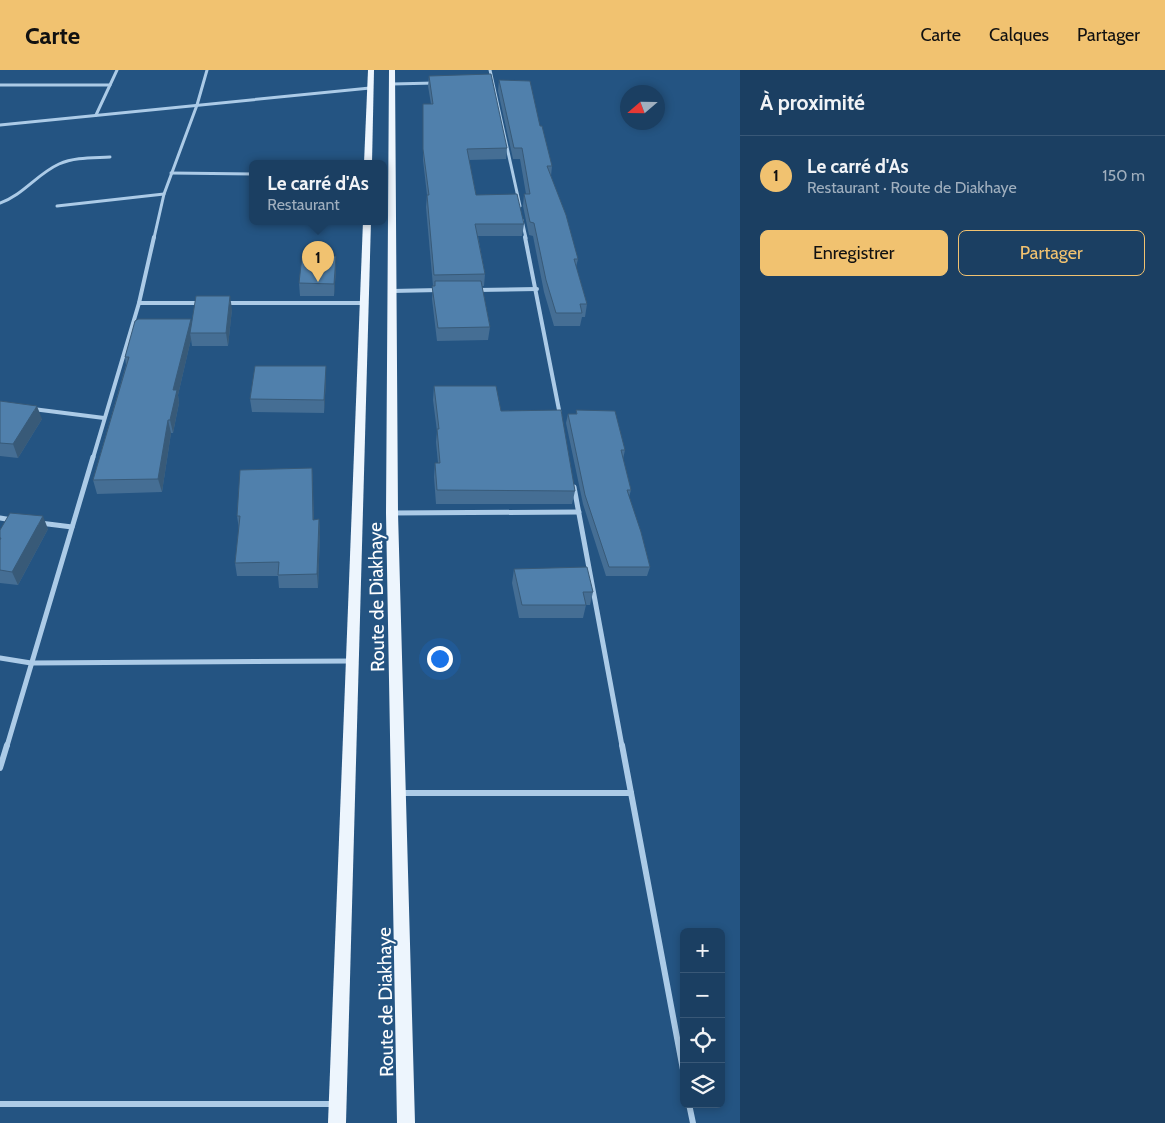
<!DOCTYPE html>
<html lang="fr">
<meta charset="utf-8">
<style>
:root{--surface:#1b3f62;--page:#284a6b;--text:#f1f3f6;--muted:#a0afbe;--line:#395877;--accent:#f1c270}
body{margin:0;font-family:Cabin,sans-serif;background:var(--page);color:var(--text)}
.controls{position:absolute;right:15px;bottom:15px;display:grid;overflow:hidden;border-radius:8px;box-shadow:0 2px 8px #0003}
.controls button{width:45px;height:45px;display:grid;place-items:center;padding:0;border:0;border-bottom:1px solid var(--line);background:var(--surface);color:var(--text);font:25px sans-serif}
.compass{position:absolute;left:620px;top:15px;width:45px;height:45px;border-radius:50%;background:var(--surface);box-shadow:0 2px 8px #0003;rotate:250deg}
.you{position:absolute;left:439px;top:588px;width:18px;height:18px;margin:-12px;border:4px solid #fff;border-radius:50%;background:#1a73e8;box-shadow:0 0 0 8px #1a73e833}
.badge{display:grid;place-items:center;width:32px;height:32px;border-radius:50%;background:var(--accent);color:#111;font-size:16px;font-weight:700}
.pin{position:absolute;translate:-50% -41px;filter:drop-shadow(0 1px 2px #0008)}
.pin::after{content:'';position:absolute;top:26px;width:18px;height:15px;background:inherit;clip-path:polygon(0 0,100% 0,50% 100%)}
.popup{position:absolute;left:249px;top:90px;width:138px;height:65px;box-sizing:border-box;display:grid;place-content:center;border-radius:8px;background:var(--surface);filter:drop-shadow(0 1px 4px #0005);font-size:16px;white-space:nowrap;color:var(--muted)}
.popup b{font-size:19px;color:var(--text)}
.popup::after{content:'';position:absolute;left:50%;top:100%;margin-left:-10px;border:10px solid transparent;border-top-color:var(--surface)}
.list{margin:0;padding:0;list-style:none}
h2{display:flex;justify-content:space-between;align-items:center;height:65px;margin:0;padding:0 20px;font-size:21px}
h2 small{font-size:16px;font-weight:400;color:var(--muted)}
.list li{display:grid;grid-template-columns:32px 1fr auto;gap:15px;align-items:center;box-sizing:border-box;height:80px;padding:0 20px;border-top:1px solid var(--line)}
.list b{display:block;font-size:19px;white-space:nowrap}
.list p{margin:0;font-size:16px;white-space:nowrap;color:var(--muted)}
.list em{font-size:16px;font-style:normal;color:var(--muted)}
.actions{display:flex;gap:10px;padding:15px 20px}
.actions a{flex:1;padding:11px 0;border:1px solid var(--accent);border-radius:8px;text-align:center;font-size:18px;color:var(--accent)}
.actions .main{background:var(--accent);color:#111}
.icon{flex:none;width:28px;height:28px;fill:none;stroke:currentColor;stroke-width:2;stroke-linecap:round;stroke-linejoin:round}
.map{position:relative;flex:none;width:740px;height:1053px;overflow:hidden}
header{display:flex;align-items:center;gap:30px;box-sizing:border-box;height:70px;padding:0 25px;background:var(--accent);color:#111}
header strong{font-size:24px}
nav{display:flex;gap:28px;margin-inline-start:auto;font-size:18px}
main{display:flex}
aside{flex:1;background:var(--surface)}
.map>svg:first-child{display:block}
.lines{fill:none;stroke-linecap:round;stroke-linejoin:round}
.minor-far3{stroke:#accbe7;stroke-width:3}
.minor-far2{stroke:#accbe7;stroke-width:4}
.minor-far1{stroke:#accbe7;stroke-width:5}
.minor{stroke:#accbe7;stroke-width:6}
.primary{fill:#edf5fd;fill-rule:evenodd}
.wall{fill:#456e94}
.shaded-wall{fill:#385a78}
.building{fill:#5080ac;stroke:#385a78}
.labels{text-anchor:middle;stroke-width:4;stroke-linejoin:round;paint-order:stroke}
.street-label{font-size:19px;fill:#fff;stroke:#245482}
</style>
<header>
<strong>Carte</strong>
<nav><a>Carte</a><a>Calques</a><a>Partager</a></nav>
</header>
<main>
<div class="map">
<svg width="740" height="1053" viewBox="0 0 740 1053">
<rect width="100%" height="100%" fill="#245482"/>
<g class="lines">
<g class="minor-far3">
<polyline points="490,0 520,136"/>
<polyline points="392,14 435,13"/>
<polyline points="0,15 110,15"/>
<polyline points="96,45 117,0"/>
<polyline points="0,55 370,18"/>
<polyline points="171,103 253,104"/>
<path d="M0,133C23,125 37,104 59,94C75,87 93,88 110,87"/>
<polyline points="57,136 164,124"/>
<polyline points="522,150 526,168"/>
<polyline points="154,168 164,124 197,35 207,0"/>
</g>
<g class="minor-far2">
<polyline points="525,167 560,345"/>
<polyline points="477,220 537,219"/>
<polyline points="392,221 439,220"/>
<polyline points="139,233 202,233"/>
<polyline points="225,233 365,233"/>
<polyline points="33,339 104,348"/>
<polyline points="93,388 139,233 154,167"/>
</g>
<g class="minor-far1">
<polyline points="574,417 622,676"/>
<polyline points="392,443 579,442"/>
<polyline points="0,448 12,450"/>
<polyline points="40,453 72,457"/>
<polyline points="0,588 31,593 352,591"/>
<polyline points="7,676 93,387"/>
</g>
<g class="minor">
<polyline points="622,675 684,1005"/>
<polyline points="0,698 7,675"/>
<polyline points="400,723 631,723"/>
<polyline points="0,1034 335,1034"/>
<polyline points="689,1034 693,1053"/>
</g>
<g class="primary">
<polygon points="368,0 374,0 372,93 364,93"/>
<polygon points="389,0 395,0 398,443 415,1053 397,1053 386,443"/>
<polygon points="363,151 371,151 346,1053 328,1053"/>
</g>
</g>
<g class="wall">
<polygon points="429,6 507,78 506,89 469,90 476,125 524,154 522,166 478,166 485,204 484,216 482,216 490,257 488,270 437,271 432,229 433,216 426,137 427,125 423,90 423,34 431,34 428,16"/>
<polygon points="499,10 540,56 552,96 551,106 578,189 576,197 587,234 585,247 582,247 580,256 554,256 544,222 533,166 529,165 523,136 524,124 526,124 520,89 513,89 498,21"/>
<polygon points="336,186 336,199 334,226 300,226 299,213"/>
<polygon points="232,239 228,276 192,276 191,269 178,325 179,333 173,363 171,363 162,422 97,424 93,410 126,295 125,287 192,254"/>
<polygon points="326,310 324,343 252,342 250,329"/>
<polygon points="434,316 501,341 575,421 572,434 436,434 434,407 435,393 438,393 436,372 437,361 433,330"/>
<polygon points="0,331 42,349 18,388 0,386"/>
<polygon points="576,340 625,380 623,389 631,420 629,427 650,497 647,506 606,506 583,434 566,353 568,344 576,344"/>
<polygon points="312,398 314,450 319,449 320,463 318,518 279,518 278,506 237,506 235,493 239,459 237,446"/>
<polygon points="48,459 18,515 0,513 0,460"/>
<polygon points="514,499 593,522 590,535 586,535 583,548 519,548 512,513"/>
</g>
<g class="shaded-wall">
<polygon points="336,186 336,199 334,226 334,214"/>
<polygon points="230,226 232,239 228,276 226,263"/>
<polygon points="191,249 193,262 190,263 191,269 178,325 179,333 173,363 170,350 173,320"/>
<polygon points="326,296 326,310 324,343 324,330"/>
<polygon points="37,336 42,349 18,388 13,374"/>
<polygon points="168,350 171,363 162,422 158,409"/>
<polygon points="312,398 313,411 314,463 313,450"/>
<polygon points="43,446 48,459 18,515 12,502"/>
<polygon points="319,449 320,463 318,518 317,504"/>
</g>
<g class="building">
<polygon points="491,4 507,78 467,79 476,125 517,124 524,154 475,154 485,204 434,205 427,125 429,125 423,79 423,34 433,34 429,6"/>
<polygon points="499,10 530,11 540,56 542,56 552,96 547,96 566,145 578,189 574,189 587,234 580,234 582,243 556,243 546,210 534,153 530,152 524,124 530,124 522,78 514,78"/>
<polygon points="302,186 336,186 334,214 299,213"/>
<polygon points="435,211 481,211 490,257 438,258 432,216 435,216"/>
<polygon points="196,226 230,226 226,263 190,263"/>
<polygon points="138,249 191,249 173,320 177,320 170,350 168,350 158,409 93,410 129,287 125,287 135,251"/>
<polygon points="255,296 326,296 324,330 250,329"/>
<polygon points="434,316 496,316 501,341 561,340 575,421 437,420 435,393 440,393 437,359 439,359"/>
<polygon points="0,331 37,336 13,374 0,373"/>
<polygon points="576,340 615,341 625,380 621,380 631,420 627,420 641,462 650,497 609,497 585,425 568,344 577,344"/>
<polygon points="312,398 313,450 319,449 317,504 278,505 279,492 235,493 240,446 237,446 240,400"/>
<polygon points="10,443 43,446 12,502 0,500 0,470 1,468 0,468 0,460"/>
<polygon points="587,497 593,522 583,522 586,535 522,535 514,499"/>
</g>
<g class="labels">
<g class="street-label">
<text transform="translate(376 527) rotate(-91)" y="7">Route de Diakhaye</text>
<text transform="translate(385 932) rotate(-91)" y="7">Route de Diakhaye</text>
</g>
</g>
</svg>
<div class="controls">
<button>+</button>
<button>−</button>
<button><svg class="icon" aria-label="locate" viewBox="0 0 24 24"><circle cx="12" cy="12" r="6"/><path d="M12 2v4M12 18v4M2 12h4M18 12h4"/></svg></button>
<button><svg class="icon" aria-label="layers" viewBox="0 0 24 24"><path d="M12 4l9 5-9 5-9-5zM3 14l9 5 9-5"/></svg></button>
</div>
<svg class="compass" viewBox="-18 -18 36 36"><path d="M0-13l5 13h-10z" fill="#e53935"/><path d="M0 13l5-13h-10z" fill="#a0afbe"/></svg>
<div class="you"></div>
<div class="pin badge" style="left:318px;top:212px">1</div>
<div class="popup"><b>Le carré d'As</b>Restaurant</div>
</div>
<aside>
<h2>À proximité<small></small></h2>
<ul class="list">
<li><span class="badge">1</span><div><b>Le carré d'As</b><p>Restaurant · Route de Diakhaye</p></div><em>150 m</em></li>
</ul>
<div class="actions"><a class="main">Enregistrer</a><a>Partager</a></div>
</aside>
</main>
